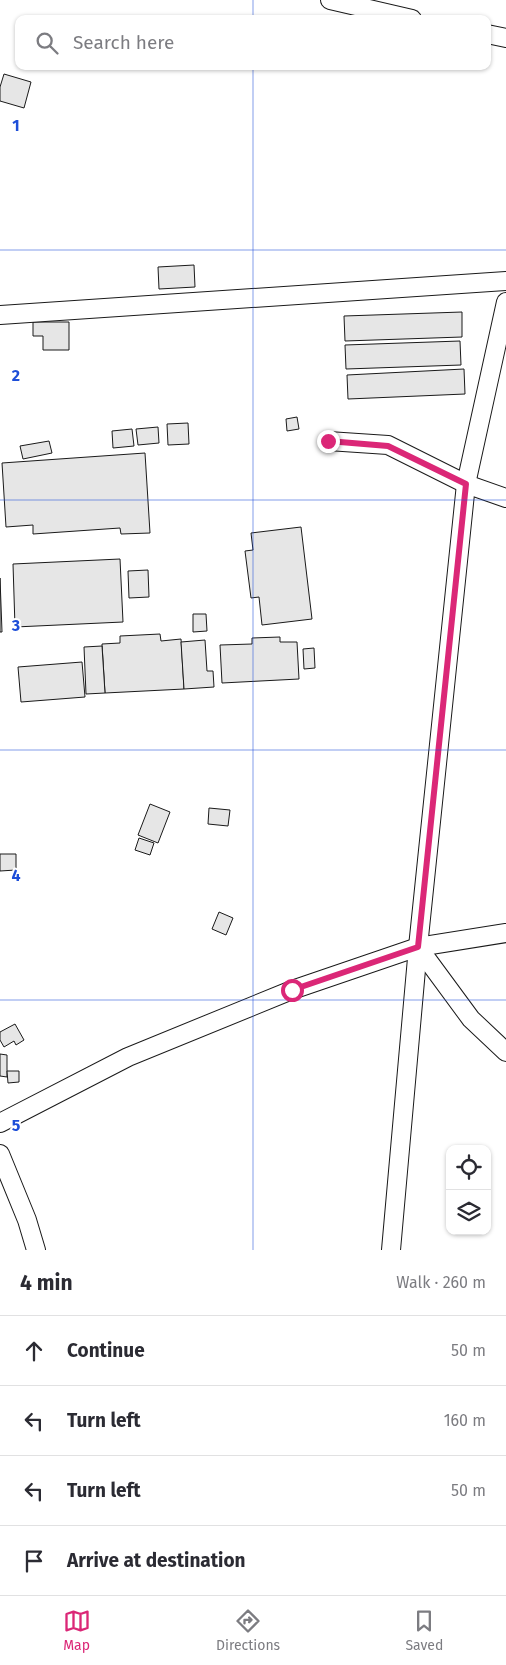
<!DOCTYPE html>
<meta charset="utf-8">
<style>
:root{--surface:#fff;--page:#f2f2f3;--text:#2b2b33;--muted:#7c7c81;--line:#e1e1e2;--accent:#db2777}
body{margin:0;font-family:"Fira Sans",sans-serif;background:var(--page);color:var(--text)}
.controls{position:absolute;right:15px;bottom:15px;display:grid;overflow:hidden;border-radius:10px;box-shadow:0 1px 4px #0004}
.controls button{width:45px;height:45px;display:grid;place-items:center;padding:0;border:0;border-bottom:1px solid var(--line);background:var(--surface);color:var(--text);font:25px sans-serif}
.stop{position:absolute;width:15px;height:15px;margin:-11px;border:4px solid #db2777;border-radius:50%;background:#fff}
.stop.end{background:#db2777;border-color:#fff;box-shadow:0 1px 5px #0008}
.list{margin:0;padding:0;list-style:none}
h2{display:flex;justify-content:space-between;align-items:center;height:65px;margin:0;padding:0 20px;font-size:21px}
h2 small{font-size:16px;font-weight:400;color:var(--muted)}
.list li{display:grid;grid-template-columns:32px 1fr auto;gap:15px;align-items:center;box-sizing:border-box;height:70px;padding:0 20px;border-top:1px solid var(--line)}
.list b{display:block;font-size:19px;white-space:nowrap}
.list em{font-size:16px;font-style:normal;color:var(--muted)}
.icon{flex:none;width:28px;height:28px;fill:none;stroke:currentColor;stroke-width:2;stroke-linecap:round;stroke-linejoin:round}
.map{position:relative;flex:none;width:506px;height:1250px;overflow:hidden}
.search{position:absolute;background:var(--surface);box-shadow:0 1px 4px #0004;left:15px;right:15px;top:15px;height:55px;display:flex;align-items:center;gap:12px;box-sizing:border-box;padding:0 18px;border-radius:10px;color:var(--muted);font-size:19px}
.sheet{height:345px;background:var(--surface)}
nav{display:flex;justify-content:space-around;align-items:center;box-sizing:border-box;height:70px;border-top:1px solid var(--line);background:var(--surface);font-size:14px;color:var(--muted)}
nav a{display:grid;justify-items:center;gap:2px}
nav .on{color:var(--accent)}
.map>svg:first-child{display:block}
.building{fill:#e6e6e6;stroke:#1a1a1a}
.lines{fill:none;stroke-linecap:round;stroke-linejoin:round}
.minor-casing{stroke:#1a1a1a;stroke-width:20}
.minor{stroke:#fff;stroke-width:18}
.route{stroke:#db2777;stroke-width:6}
.grid{fill:none;stroke:#1d4ed8;stroke-width:1;stroke-opacity:0.55}
.grid-label{font-size:16px;text-anchor:middle;font-weight:bold;fill:#1d4ed8;stroke:#fff;stroke-width:4;stroke-linejoin:round;paint-order:stroke}
</style>
<div class="map">
<svg width="506" height="1250" viewBox="0 0 506 1250">
<rect width="100%" height="100%" fill="#fff"/>
<g class="building">
<polygon points="4,74 31,82 24,108 0,101 0,87"/>
<polygon points="194,265 195,287 159,289 158,267"/>
<polygon points="462,312 462,337 345,341 344,316"/>
<polygon points="33,322 69,322 69,350 43,350 43,336 33,336"/>
<polygon points="460,341 461,365 346,369 345,345"/>
<polygon points="464,369 465,394 348,399 347,375"/>
<polygon points="297,417 299,429 287,431 286,419"/>
<polygon points="188,423 189,444 168,445 167,424"/>
<polygon points="158,427 159,443 138,445 136,429"/>
<polygon points="132,429 134,446 113,448 112,431"/>
<polygon points="49,441 52,453 23,459 20,446"/>
<polygon points="145,453 150,533 121,534 120,528 33,534 33,525 6,527 2,463"/>
<polygon points="301,527 312,619 262,625 259,597 251,598 245,551 253,550 251,533"/>
<polygon points="120,559 123,622 15,627 13,564"/>
<polygon points="148,570 149,597 129,598 128,571"/>
<polygon points="0,578 2,632 0,632"/>
<polygon points="193,614 206,614 207,631 193,632"/>
<polygon points="160,634 161,641 181,639 184,689 105,693 102,644 120,643 120,636"/>
<polygon points="280,637 280,642 297,642 299,679 222,683 220,645 252,644 252,638"/>
<polygon points="205,640 207,671 213,671 214,687 184,689 181,642"/>
<polygon points="102,646 105,693 86,694 84,647"/>
<polygon points="314,648 315,668 304,669 303,649"/>
<polygon points="82,662 85,697 21,702 18,667"/>
<polygon points="150,804 170,812 158,843 138,835"/>
<polygon points="209,808 230,810 228,826 208,824"/>
<polygon points="139,838 154,843 150,855 135,850"/>
<polygon points="0,854 16,854 16,870 0,871"/>
<polygon points="219,912 233,918 226,935 212,929"/>
<polygon points="15,1024 24,1040 16,1045 14,1041 4,1047 0,1040 0,1032"/>
<polygon points="0,1054 7,1055 7,1077 0,1076"/>
<polygon points="7,1071 19,1071 19,1082 8,1083"/>
</g>
<g class="lines">
<g class="minor-casing">
<g id="minor">
<polyline points="330,0 412,19"/>
<polyline points="487,34 506,38"/>
<polyline points="0,315 506,281"/>
<polyline points="328,441 388,445 466,484 506,498"/>
<polyline points="418,947 506,933"/>
<polyline points="0,1123 128,1057 292,990 418,947 471,1019 506,1052"/>
<polyline points="0,1154 27,1220 36,1250"/>
<polyline points="391,1250 418,947 466,484 506,302"/>
</g>
</g>
<use href="#minor" class="minor"/>
</g>
<g class="lines">
<polyline class="route" points="292,990 418,947 466,484 388,446 328,441"/>
</g>
<path class="grid" d="M253,0V19M253,66V1250M0,250H506M0,500H506M0,750H506M0,1000H506"/>
<g class="grid-label">
<text x="16" y="131">1</text>
<text x="16" y="381">2</text>
<text x="16" y="631">3</text>
<text x="16" y="881">4</text>
<text x="16" y="1131">5</text>
</g>
</svg>
<div class="controls">
<button><svg class="icon" aria-label="locate" viewBox="0 0 24 24"><circle cx="12" cy="12" r="6"/><path d="M12 2v4M12 18v4M2 12h4M18 12h4"/></svg></button>
<button><svg class="icon" aria-label="layers" viewBox="0 0 24 24"><path d="M12 4l9 5-9 5-9-5zM3 14l9 5 9-5"/></svg></button>
</div>
<div class="stop" style="left:292px;top:990px"></div>
<div class="stop end" style="left:328px;top:441px"></div>
<div class="search"><svg class="icon" aria-label="search" viewBox="0 0 24 24"><circle cx="10" cy="10" r="6"/><path d="M15 15l6 6"/></svg>Search here</div>
</div>
<section class="sheet">
<h2>4 min<small>Walk · 260 m</small></h2>
<ul class="list">
<li><svg class="icon" aria-label="ahead" viewBox="0 0 24 24"><path d="M12 20V5M6 11l6-6 6 6"/></svg><div><b>Continue</b></div><em>50 m</em></li>
<li><svg class="icon" aria-label="left" viewBox="0 0 24 24"><path d="M17 20v-9H6M10 6l-5 5 5 5"/></svg><div><b>Turn left</b></div><em>160 m</em></li>
<li><svg class="icon" aria-label="left" viewBox="0 0 24 24"><path d="M17 20v-9H6M10 6l-5 5 5 5"/></svg><div><b>Turn left</b></div><em>50 m</em></li>
<li><svg class="icon" aria-label="arrive" viewBox="0 0 24 24"><path d="M6 21V4h12l-3 4 3 4H6"/></svg><div><b>Arrive at destination</b></div></li>
</ul>
</section>
<nav>
<a class="on"><svg class="icon" aria-label="map" viewBox="0 0 24 24"><path d="M3 6l6-2 6 2 6-2v14l-6 2-6-2-6 2zM9 4v14M15 6v14"/></svg>Map</a>
<a><svg class="icon" aria-label="directions" viewBox="0 0 24 24"><path d="M12 3l9 9-9 9-9-9zM9 14v-3h6M13 9l2 2-2 2"/></svg>Directions</a>
<a><svg class="icon" aria-label="saved" viewBox="0 0 24 24"><path d="M7 4h10v16l-5-4-5 4z"/></svg>Saved</a>
</nav>
